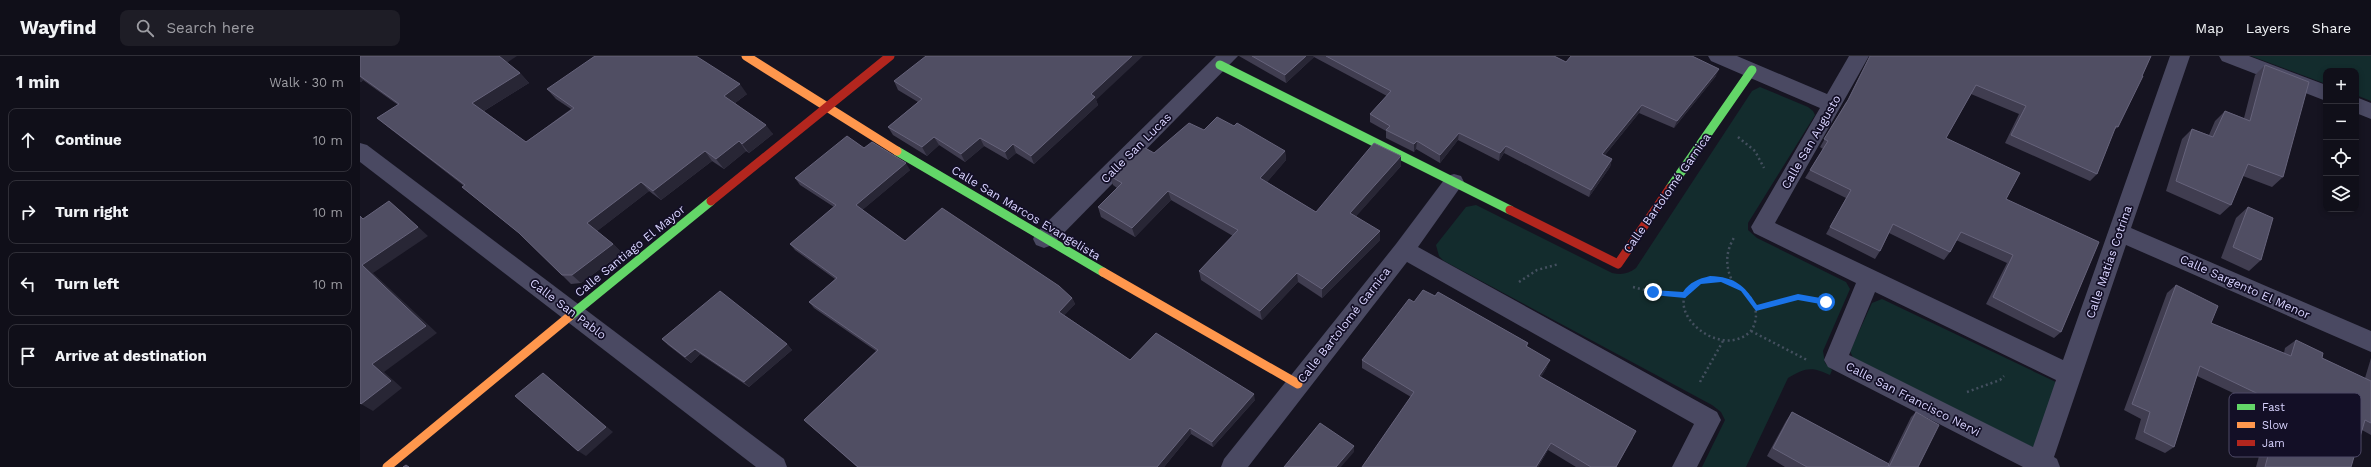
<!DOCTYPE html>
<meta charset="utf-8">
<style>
:root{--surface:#100f19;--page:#1e1d26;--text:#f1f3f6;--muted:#9c9ca2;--line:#302f38}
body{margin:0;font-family:"Work Sans",sans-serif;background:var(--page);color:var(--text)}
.controls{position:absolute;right:12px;top:12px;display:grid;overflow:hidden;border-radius:8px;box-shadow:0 2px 6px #0003}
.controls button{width:36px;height:36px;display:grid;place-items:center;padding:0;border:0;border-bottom:1px solid var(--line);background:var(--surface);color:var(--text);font:20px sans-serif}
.stop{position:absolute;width:12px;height:12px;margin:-9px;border:3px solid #1a73e8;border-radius:50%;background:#fff}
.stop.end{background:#1a73e8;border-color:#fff;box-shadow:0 1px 4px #0008}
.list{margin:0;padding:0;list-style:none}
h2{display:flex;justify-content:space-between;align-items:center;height:52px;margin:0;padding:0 16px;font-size:17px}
h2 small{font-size:13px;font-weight:400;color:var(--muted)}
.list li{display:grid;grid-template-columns:26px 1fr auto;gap:12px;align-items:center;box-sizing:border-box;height:64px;margin:0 8px 8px;padding:0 8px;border:1px solid var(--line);border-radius:8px}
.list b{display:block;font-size:15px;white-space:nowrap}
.list em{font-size:13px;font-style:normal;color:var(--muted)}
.icon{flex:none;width:22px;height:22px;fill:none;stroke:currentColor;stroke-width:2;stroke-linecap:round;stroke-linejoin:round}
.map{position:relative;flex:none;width:2011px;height:411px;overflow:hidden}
header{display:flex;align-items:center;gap:24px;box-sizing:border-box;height:56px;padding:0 20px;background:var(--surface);border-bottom:1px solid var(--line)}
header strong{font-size:19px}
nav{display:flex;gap:22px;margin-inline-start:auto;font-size:14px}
.search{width:280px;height:36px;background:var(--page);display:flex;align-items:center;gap:10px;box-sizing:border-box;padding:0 14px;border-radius:8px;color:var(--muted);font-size:15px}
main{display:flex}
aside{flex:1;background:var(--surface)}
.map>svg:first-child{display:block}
.green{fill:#132c2d}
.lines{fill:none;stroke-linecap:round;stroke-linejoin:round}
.path{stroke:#44505f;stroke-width:2.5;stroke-dasharray:2 3;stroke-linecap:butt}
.street{fill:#4a4962;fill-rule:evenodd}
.fast{stroke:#63d668;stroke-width:9}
.slow{stroke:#ff974d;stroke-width:9}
.jam{stroke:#b3261e;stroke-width:9}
.wall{fill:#403d50}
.shaded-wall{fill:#282635}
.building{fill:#504e63;stroke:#66637b}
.route{fill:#1a73e8}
.labels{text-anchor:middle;stroke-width:3.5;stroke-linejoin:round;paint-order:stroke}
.street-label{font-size:12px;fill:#d9d4ff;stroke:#130f26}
.key{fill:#130f26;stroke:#4e4a67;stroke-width:1}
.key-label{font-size:11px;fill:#d9d4ff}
</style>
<header>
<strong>Wayfind</strong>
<div class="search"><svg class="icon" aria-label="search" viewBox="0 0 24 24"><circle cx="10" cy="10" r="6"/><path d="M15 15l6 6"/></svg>Search here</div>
<nav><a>Map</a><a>Layers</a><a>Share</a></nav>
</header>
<main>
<aside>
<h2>1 min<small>Walk · 30 m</small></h2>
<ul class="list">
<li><svg class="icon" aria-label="ahead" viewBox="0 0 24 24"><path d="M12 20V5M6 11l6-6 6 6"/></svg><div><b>Continue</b></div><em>10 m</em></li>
<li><svg class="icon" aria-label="right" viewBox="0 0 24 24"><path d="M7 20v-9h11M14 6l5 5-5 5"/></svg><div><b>Turn right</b></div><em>10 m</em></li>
<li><svg class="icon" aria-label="left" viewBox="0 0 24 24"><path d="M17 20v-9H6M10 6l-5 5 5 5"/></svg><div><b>Turn left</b></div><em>10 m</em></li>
<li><svg class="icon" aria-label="arrive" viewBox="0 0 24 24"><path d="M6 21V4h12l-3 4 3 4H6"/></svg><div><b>Arrive at destination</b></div></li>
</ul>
</aside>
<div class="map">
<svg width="2011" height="411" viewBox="0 0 2011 411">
<rect width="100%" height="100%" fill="#161421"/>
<g class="green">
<polygon points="1891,0 2011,0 2011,45 1996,39 1996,15 1966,15 1966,28"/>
<path d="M1400,31L1448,51L1453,55L1455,59L1388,167V174L1397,182L1486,226L1490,233L1463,295L1465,307L1472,314L1470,319C1451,310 1445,312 1428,322L1386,411H1342L1365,364L1361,356L1352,349L1084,205L1079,200L1076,189L1106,151L1116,149L1252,217C1262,219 1268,218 1276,212L1392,35Z"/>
<polygon points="1522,243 1700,328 1683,389 1672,391 1494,304 1490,295 1512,247"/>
</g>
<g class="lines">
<g class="path">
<polyline points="1378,81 1395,95 1404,112"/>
<path d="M1350,223C1371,225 1395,234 1396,259C1396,264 1394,272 1390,276C1358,305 1301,252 1333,230C1338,227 1345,225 1350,223Z"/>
<polyline points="1159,226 1177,214 1199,208"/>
<path d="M1373,227C1365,210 1365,196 1375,180"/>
<polyline points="1273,231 1293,236 1325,239"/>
<polyline points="1396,252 1438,241 1467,247"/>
<polyline points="1391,275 1447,304"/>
<polyline points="1340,326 1363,285"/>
<polyline points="1607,336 1640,324 1644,320"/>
</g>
<g class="street">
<polygon points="856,0 878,0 692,189 684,192 676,189 673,183 676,177"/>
<path d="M1348,0H1377L1467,38L1489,0H1509L1415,167L1703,304L1810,0H1830L1771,172L2011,275V296L1766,189L1694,401L1697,403L1700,411H1663L1468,311L1464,304L1496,227L1394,177L1391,171L1460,52L1351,5ZM1515,236L1696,324L1673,391L1489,299Z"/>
<polygon points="1859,0 1889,0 1966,29 1966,45 1862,5"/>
<polygon points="1996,41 2011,47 2011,63 1996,57"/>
<polygon points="0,87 7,89 424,403 427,411 396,411 0,106"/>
<polygon points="1094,118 1101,120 1104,126 1058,191 1357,356 1361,364 1337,411 1312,411 1334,368 1047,206 888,411 861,411 864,403 1036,188 1087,120"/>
</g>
<g class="fast">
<polyline points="860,9 1150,154"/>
<polyline points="537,95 743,216"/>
<polyline points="1310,132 1392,14"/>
<polyline points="210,260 351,145"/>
</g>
<g class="slow">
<polyline points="386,0 537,95"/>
<polyline points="743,216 938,328"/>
<polyline points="27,411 210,260"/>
</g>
<g class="jam">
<polyline points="351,145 530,0"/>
<polyline points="1150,154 1258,208 1310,132"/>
</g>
</g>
<g class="wall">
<polygon points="0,0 147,7 160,17 169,27 124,55 166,86 211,53 196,43 187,33 387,38 375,47 413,78 389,97 386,95 364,113 352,105 301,144 289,135 237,175 253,188 262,197 221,227 211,228 164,181 113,140 102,131 104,130 28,71 17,62 38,49 3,24 1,26 0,25"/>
<polygon points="879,0 1194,0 1206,6 1356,20 1314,72 1279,57 1245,99 1252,103 1250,111 1229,141 1144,97 1139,105 1098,84 1080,107 1056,93 1054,96 1026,82 1026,75 1010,66 1010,58 1027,40 954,1 926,27"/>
<polygon points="1791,0 1758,71 1753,75 1737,118 1730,125 1645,87 1659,58 1611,38 1586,82 1646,143 1701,276 1694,282 1626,248 1647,207 1596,184 1590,196 1584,204 1529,177 1520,195 1515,203 1466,178 1486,142 1445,122 1463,93 1460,91 1486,46"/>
<polygon points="1905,9 1923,121 1912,131 1883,120 1871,149 1860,159 1806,135 1822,83 1832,73 1849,79 1855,65 1865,55 1884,62 1895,19"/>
<polygon points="534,25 736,44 738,49 674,108 656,97 648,104 624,90 605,106 579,89 567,100 533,79 528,71 558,46 538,34"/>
<polygon points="874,70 925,95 926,104 907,126 956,156 1041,100 1041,110 996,160 1020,184 962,242 938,226 902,264 841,224 839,215 873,180 811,144 775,181 741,161 738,151 757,132 753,129 750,120 794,97 844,74"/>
<polygon points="504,92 550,114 502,154 545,185 712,242 715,248 704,259 770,304 895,344 853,391 831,378 804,411 497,411 444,364 516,295 454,252 449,246 475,223 435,194 430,188 474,151 440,129 435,122"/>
<polygon points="1888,151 1901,204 1889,215 1861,202 1876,162"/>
<polygon points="1816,229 1851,267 1924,297 1925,292 1936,284 1962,302 2005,322 2011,302 2011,379 2002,374 1991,411 1896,411 1911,357 1907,353 1837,320 1814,391 1805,397 1775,383 1781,363 1764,354 1807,237"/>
<polygon points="1075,240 1168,287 1167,291 1187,311 1181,321 1273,382 1256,411 1216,411 1188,394 1178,411 1002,411 1051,341 1002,312 1002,304 1054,246"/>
<polygon points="302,283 427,288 432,294 389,331 340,298 331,307 308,289"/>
<polygon points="1432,356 1528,408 1551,361 1556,356 1558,411 1425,411 1407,400 1426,365"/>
</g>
<g class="shaded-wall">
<polygon points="138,0 157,0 145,8"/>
<polygon points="772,0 783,0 736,44 738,49 674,108 671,100 731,38"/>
<polygon points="946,0 953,0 954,1 926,27 925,19"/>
<polygon points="1359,13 1356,20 1314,72 1317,65"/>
<polygon points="160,17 169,27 122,56 112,47"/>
<polygon points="0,21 3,24 1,26 0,25"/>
<polygon points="380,28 387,38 371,50 364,40"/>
<polygon points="1282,49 1279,57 1240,105 1242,98"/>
<polygon points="406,69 413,78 389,97 382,88"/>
<polygon points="1099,77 1098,84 1080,107 1080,99"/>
<polygon points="574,81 579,89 567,100 562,91"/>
<polygon points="620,82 624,90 605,106 601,98"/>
<polygon points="379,85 386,95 364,113 356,103"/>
<polygon points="1057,85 1056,93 1054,96 1054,88"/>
<polygon points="653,88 656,97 648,104 645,96"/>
<polygon points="1146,90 1144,97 1139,105 1140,97"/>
<polygon points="345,95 352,105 301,144 293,135"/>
<polygon points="925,95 926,104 902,132 900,122"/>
<polygon points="1041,100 1041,110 991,166 990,157"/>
<polygon points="1252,103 1250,111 1229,141 1231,134"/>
<polygon points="546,107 550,114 500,156 496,149"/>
<polygon points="281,126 289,135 236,176 227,167"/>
<polygon points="808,135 811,144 775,181 772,172"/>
<polygon points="29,145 40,154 68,180 13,217 77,277 24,316 42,332 13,355 1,348 12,308 2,209"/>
<polygon points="1020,175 1020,184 962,242 962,233"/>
<polygon points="253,188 262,197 221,227 212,219"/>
<polygon points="937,217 938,226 902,264 900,255"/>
<polygon points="712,242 715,248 702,262 699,256"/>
<polygon points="427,288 432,294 389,331 384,326"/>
<polygon points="335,293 340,298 331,307 325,301"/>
<polygon points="1190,304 1187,311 1177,328 1179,320"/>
<polygon points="183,317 253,376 226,400 218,395"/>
<polygon points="894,338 895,344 853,391 852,386"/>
<polygon points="830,372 831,378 804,411 797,411"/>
<polygon points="1191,387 1188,394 1178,411 1176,411"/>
<polygon points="994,390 994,396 981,411 976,411"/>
</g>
<g class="building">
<polygon points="0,0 139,0 160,17 112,47 166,86 214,52 187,33 235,0 336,0 380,28 364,40 406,69 382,88 379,85 356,103 345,95 293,135 281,126 227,167 253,188 212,219 202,219 159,177 102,131 105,129 17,62 39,48 0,20"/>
<polygon points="566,0 772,0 731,38 735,41 671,100 653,88 645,96 620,82 601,98 574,81 562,91 528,71 562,43 534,25"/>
<polygon points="892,0 946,0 925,19"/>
<polygon points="966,0 1194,0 1206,6 1211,0 1332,0 1359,13 1317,65 1282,49 1242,98 1252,103 1231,134 1146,90 1140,97 1099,77 1080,99 1057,85 1054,88 1026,74 1030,70 1010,58 1031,35"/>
<polygon points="1510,0 1791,0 1782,20 1783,20 1758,71 1756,70 1737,118 1651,79 1666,50 1616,29 1586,82 1660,117 1646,143 1739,186 1701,276 1633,241 1653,199 1601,176 1590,196 1533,168 1520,195 1470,171 1491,134 1450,114 1468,85 1464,83 1488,44"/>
<polygon points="1905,9 1949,26 1923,121 1888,108 1871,149 1816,125 1832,73 1853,81 1865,55 1890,65"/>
<polygon points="857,61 874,70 877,67 925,95 900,122 956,156 1014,87 1041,100 990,157 1020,175 962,233 937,217 900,255 839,215 878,174 808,135 772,172 738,151 762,127 750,120 780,89 794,97 829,67 844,74"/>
<polygon points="487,80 504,92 512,86 546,107 496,149 545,185 582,152 699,230 712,242 699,256 770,304 796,277 894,338 852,386 830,372 797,411 498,411 444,364 518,294 449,246 477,222 430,188 476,149 435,122"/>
<polygon points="29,145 58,171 2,209 66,270 12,308 31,325 1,348 0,347 0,160 3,163"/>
<polygon points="1888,151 1913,162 1901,204 1873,191"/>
<polygon points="1816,229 1858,250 1851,267 1931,300 1936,284 1963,297 1962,302 2011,325 2011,367 2005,364 1991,411 1905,411 1921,351 1917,347 1840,310 1814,391 1784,376 1790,356 1772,348"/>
<polygon points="1063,234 1075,240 1078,236 1168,287 1166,290 1190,304 1179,320 1276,375 1256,411 1231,411 1191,387 1176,411 1002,411 1054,336 1002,304 1049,243 1054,246"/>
<polygon points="360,235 427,288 384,326 335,293 325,301 302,283"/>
<polygon points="183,317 246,371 218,395 155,340"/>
<polygon points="1432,356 1529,408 1528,411 1447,411 1413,392"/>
<polygon points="1556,356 1579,369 1558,411 1529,411"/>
<polygon points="960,367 994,390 976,411 924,411"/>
<polygon points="46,409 49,411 43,411"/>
</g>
<path class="route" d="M1350,220C1375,221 1384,229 1397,249L1438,238L1466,243L1469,246L1466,249L1438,244L1396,255L1381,235L1361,226L1341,228L1325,242L1293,239L1290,236L1293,234L1323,236C1330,226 1338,223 1350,220Z"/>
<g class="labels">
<g class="street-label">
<text transform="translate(1451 86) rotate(-60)" y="4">Calle San Augusto</text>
<text transform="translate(776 92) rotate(-45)" y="4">Calle San Lucas</text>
<text transform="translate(1307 137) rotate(-55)" y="4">Calle Bartolomé Garnica</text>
<text transform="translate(666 157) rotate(31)" y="4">Calle San Marcos Evangelista</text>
<text transform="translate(270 195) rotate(-39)" y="4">Calle Santiago El Mayor</text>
<text transform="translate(1749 206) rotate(-71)" y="4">Calle Matías Cotrina</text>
<text transform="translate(1885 231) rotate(24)" y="4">Calle Sargento El Menor</text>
<text transform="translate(208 253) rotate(37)" y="4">Calle San Pablo</text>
<text transform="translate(984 269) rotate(-52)" y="4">Calle Bartolomé Garnica</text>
<text transform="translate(1553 343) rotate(27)" y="4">Calle San Francisco Nervi</text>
</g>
</g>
<rect x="1869" y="337" width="132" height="64" rx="6" class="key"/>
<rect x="1877" y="348" width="18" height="6" fill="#63d668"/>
<rect x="1877" y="366" width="18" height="6" fill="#ff974d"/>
<rect x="1877" y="384" width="18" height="6" fill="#b3261e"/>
<g class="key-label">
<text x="1902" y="355">Fast</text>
<text x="1902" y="373">Slow</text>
<text x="1902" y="391">Jam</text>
</g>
</svg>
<div class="controls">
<button>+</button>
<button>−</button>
<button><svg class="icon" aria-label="locate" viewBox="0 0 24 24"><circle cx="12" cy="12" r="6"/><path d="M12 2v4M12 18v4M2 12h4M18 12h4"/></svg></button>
<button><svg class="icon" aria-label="layers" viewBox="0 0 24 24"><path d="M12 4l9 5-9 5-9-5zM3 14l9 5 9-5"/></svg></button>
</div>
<div class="stop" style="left:1466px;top:246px"></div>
<div class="stop end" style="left:1293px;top:236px"></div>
</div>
</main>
